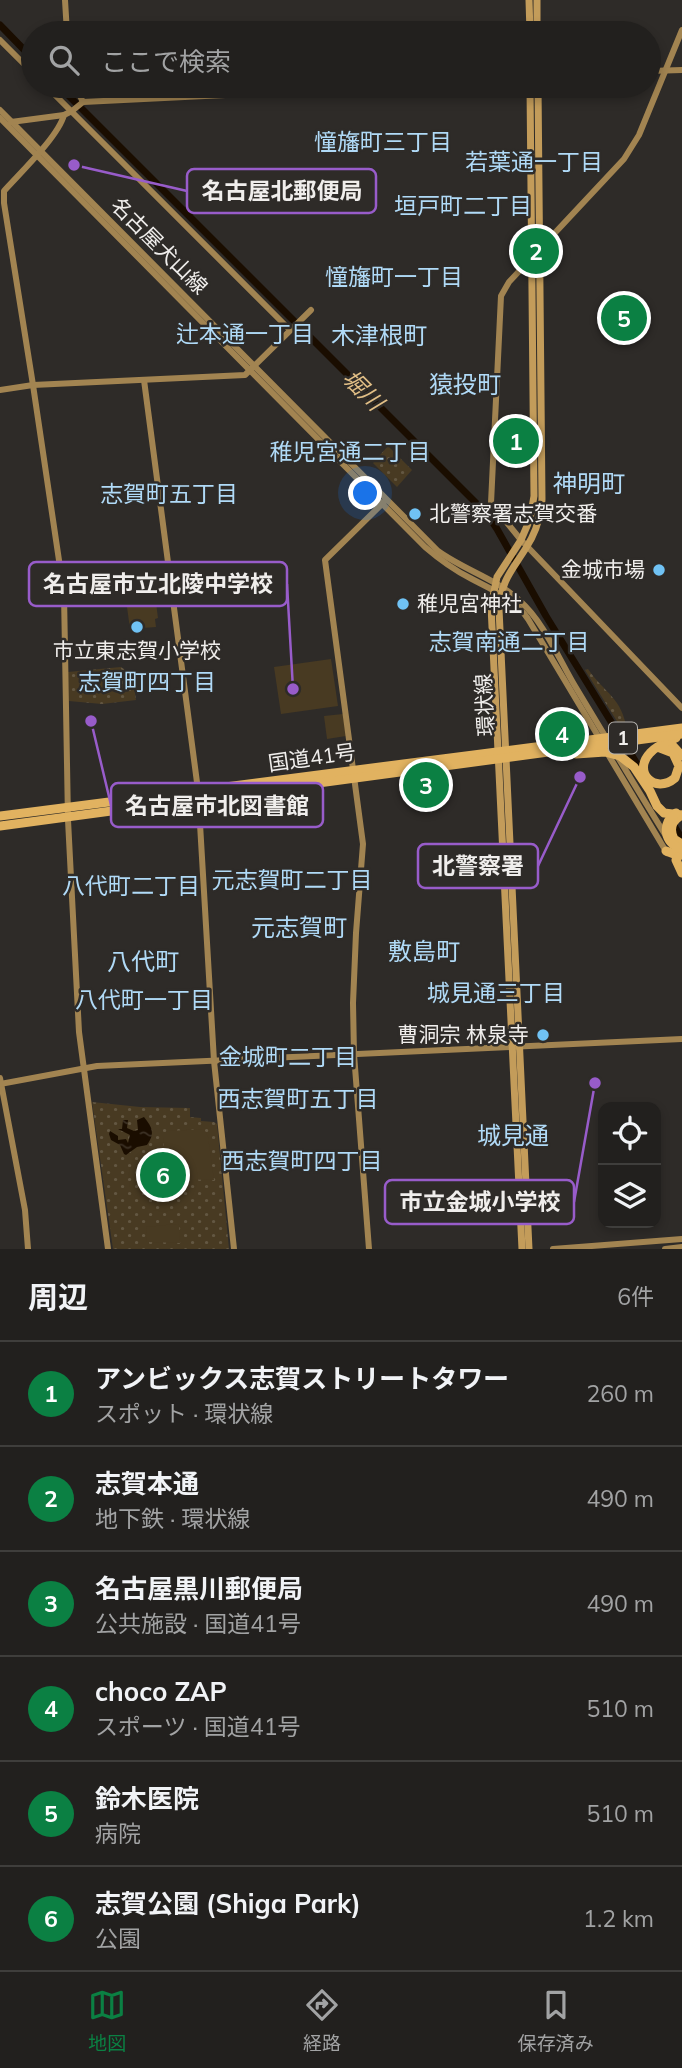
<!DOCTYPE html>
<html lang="ja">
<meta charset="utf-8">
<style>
:root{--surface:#22201e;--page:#2e2d2b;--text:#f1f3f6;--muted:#a2a3a4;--line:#3f3e3c;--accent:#0b8043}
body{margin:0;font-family:Mulish,"Noto Sans JP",sans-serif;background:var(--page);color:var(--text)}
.controls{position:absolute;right:21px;bottom:21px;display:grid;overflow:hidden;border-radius:14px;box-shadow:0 4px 10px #0003}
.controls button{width:63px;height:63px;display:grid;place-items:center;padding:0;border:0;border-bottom:2px solid var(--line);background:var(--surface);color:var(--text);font:35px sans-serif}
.you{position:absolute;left:366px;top:494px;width:24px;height:24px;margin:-18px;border:5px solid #fff;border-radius:50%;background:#1a73e8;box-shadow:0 0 0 10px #1a73e833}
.badge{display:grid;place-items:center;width:46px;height:46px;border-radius:50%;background:var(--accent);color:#fff;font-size:23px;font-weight:700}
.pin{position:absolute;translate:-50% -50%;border:4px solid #fff;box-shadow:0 2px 7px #0006}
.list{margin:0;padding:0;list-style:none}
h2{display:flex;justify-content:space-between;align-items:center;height:91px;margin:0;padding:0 28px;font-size:30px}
h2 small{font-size:23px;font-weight:400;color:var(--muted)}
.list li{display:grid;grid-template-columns:46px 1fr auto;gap:21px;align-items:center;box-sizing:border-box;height:105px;padding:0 28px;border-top:2px solid var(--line)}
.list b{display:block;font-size:26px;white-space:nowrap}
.list p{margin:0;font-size:23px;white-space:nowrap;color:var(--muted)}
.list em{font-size:23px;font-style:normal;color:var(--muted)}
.icon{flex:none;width:38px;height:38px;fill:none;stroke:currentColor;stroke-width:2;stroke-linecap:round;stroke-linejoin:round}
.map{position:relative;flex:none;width:682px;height:1249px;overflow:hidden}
.search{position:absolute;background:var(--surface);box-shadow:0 4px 10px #0003;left:21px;right:21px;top:21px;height:77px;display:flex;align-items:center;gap:18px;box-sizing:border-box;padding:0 24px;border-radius:38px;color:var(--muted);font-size:26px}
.sheet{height:721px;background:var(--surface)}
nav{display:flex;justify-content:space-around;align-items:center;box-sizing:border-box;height:98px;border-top:2px solid var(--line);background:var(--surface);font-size:19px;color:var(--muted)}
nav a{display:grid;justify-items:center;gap:4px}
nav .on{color:var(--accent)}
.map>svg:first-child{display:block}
.grass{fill:url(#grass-dots)}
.pitch{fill:#483a22}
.water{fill:url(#water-ripples)}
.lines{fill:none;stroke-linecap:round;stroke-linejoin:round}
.river{stroke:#1a0d00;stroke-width:7}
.secondary{stroke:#a28451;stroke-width:6}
.primary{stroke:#c39c5a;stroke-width:7}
.highway{stroke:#e1b260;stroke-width:9}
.highway-bridge{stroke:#e1b260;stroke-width:9}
.poi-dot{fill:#70c2f4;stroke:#2e2b28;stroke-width:2.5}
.labels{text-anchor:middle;stroke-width:5;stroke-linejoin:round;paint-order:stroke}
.shield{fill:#2e2b28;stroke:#b6b4b1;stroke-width:2}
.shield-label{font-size:19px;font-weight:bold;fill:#f0eeec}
.street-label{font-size:21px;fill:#f0eeec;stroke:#2e2b28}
.poi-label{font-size:21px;fill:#f0eeec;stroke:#2e2b28;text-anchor:start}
.neighbourhood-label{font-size:23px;fill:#b0daf7;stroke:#2e2b28}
.water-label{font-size:23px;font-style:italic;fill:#e2bf86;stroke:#2e2b28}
.quarter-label{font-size:24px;fill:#b0daf7;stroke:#2e2b28}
.leader{fill:none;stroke:#985cca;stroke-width:2.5}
.callout-dot{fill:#985cca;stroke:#2e2b28;stroke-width:2.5}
.callout{fill:#2e2b28;stroke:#985cca;stroke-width:2.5}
.callout-label{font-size:23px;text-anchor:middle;font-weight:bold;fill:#f0eeec}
</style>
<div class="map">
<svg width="682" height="1249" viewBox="0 0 682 1249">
<defs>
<pattern id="grass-dots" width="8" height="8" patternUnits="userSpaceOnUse" patternTransform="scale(1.75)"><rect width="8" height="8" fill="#483a22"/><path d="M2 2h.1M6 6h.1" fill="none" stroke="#635742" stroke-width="1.8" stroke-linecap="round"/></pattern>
<pattern id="water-ripples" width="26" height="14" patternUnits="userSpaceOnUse" patternTransform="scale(1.75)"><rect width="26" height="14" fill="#1a0d00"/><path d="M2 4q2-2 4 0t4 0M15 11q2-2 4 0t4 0" fill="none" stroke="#3c3125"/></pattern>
</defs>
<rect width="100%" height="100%" fill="#2e2b28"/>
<g class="grass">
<polygon points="388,446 412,470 397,487 373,463"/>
<path d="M121,667C135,677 134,683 136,700L102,704L69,701L68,672Z"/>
<path d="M588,669C605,694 622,697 627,731H623L585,670Z"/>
<polygon points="92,1102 140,1107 190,1108 190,1117 201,1118 201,1121 214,1122 217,1124 229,1249 113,1249"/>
</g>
<g class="pitch">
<polygon points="154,587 158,618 155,619 156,627 130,629 127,607 122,607 120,592"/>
<polygon points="331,659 338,706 281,714 274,667"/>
<polygon points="343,714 346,736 327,739 324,716"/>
<polygon points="204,1129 208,1137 214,1180 170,1179 166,1174 163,1137 169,1131"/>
<polygon points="176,1224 179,1225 180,1243 147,1242 146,1227"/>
</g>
<path class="water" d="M144,1117C153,1128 155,1134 147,1145L137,1147L126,1155L124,1154L120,1145L111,1140L109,1134L110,1131L118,1136V1140L126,1139L128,1143L130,1135L118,1129H122L123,1120H128L127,1128L134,1131L138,1130L137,1120Z"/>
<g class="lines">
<g class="river">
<polyline points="0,25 33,59"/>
<polyline points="59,86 487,514 497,529 546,616 642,772"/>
<polyline points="673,824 682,839"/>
</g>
<g class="secondary">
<polyline points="65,0 67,33"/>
<polyline points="682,30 639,135 624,159 509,282 501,296 491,503 521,540 682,708"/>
<polyline points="0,40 33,73"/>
<polyline points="649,71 682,70"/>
<polyline points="46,86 290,330"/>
<polyline points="75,86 83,102"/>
<path d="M0,110L438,551C464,570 497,579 520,601C543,621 559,659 575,686C605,736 635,786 666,836"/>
<path d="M64,115C58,137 20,173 4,191V203L33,385L64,594L68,820L79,1032L108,1249"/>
<path d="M0,118L425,547C439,559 454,570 470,578C492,590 514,598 528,619L601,741"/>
<polyline points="11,122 64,115 72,111 83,102 407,86"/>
<polyline points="144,380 198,790 214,1061 234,1249"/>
<polyline points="0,390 33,385 245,375 311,310"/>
<polyline points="606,751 667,853"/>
<polyline points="0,1078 25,1210 28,1249"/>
<polyline points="0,1084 97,1066 682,1039"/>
<polyline points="369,1249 354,1054 353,1003 356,933 363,844 325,560 384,502"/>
<polyline points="553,1249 682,1239"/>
<polyline points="665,1249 682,1247"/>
</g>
<g class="primary">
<polyline points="529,0 530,33"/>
<polyline points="537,0 537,33"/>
<polyline points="522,1249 491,606 497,577 521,540 530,519 534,496 530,86"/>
<path d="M529,1249L499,609C502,579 511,572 526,548C535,534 541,516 542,499L538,86"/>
</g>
<g class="highway">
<polyline points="662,741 673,746 682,756"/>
<path d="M682,815C672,820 669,829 674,839L682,844"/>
<polyline points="0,816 682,728"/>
<polyline points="666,851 674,854 682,854"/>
<polyline points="682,851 676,860 682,873"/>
</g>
<g class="highway-bridge">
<path d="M660,748L673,753L679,766L675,778C655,795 632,772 650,753C657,745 667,742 676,738"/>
<polyline points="576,754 605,752 620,756 634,767 650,791 657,806 664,813 682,815"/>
<path d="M676,813C661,824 664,842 681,849"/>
<polyline points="0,826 682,734"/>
</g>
</g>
<g class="poi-dot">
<circle cx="415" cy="514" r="7"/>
<circle cx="659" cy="570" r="7"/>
<circle cx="403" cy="604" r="7"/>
<circle cx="137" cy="627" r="7"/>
<circle cx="543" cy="1035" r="7"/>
</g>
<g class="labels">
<rect class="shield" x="609" y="722.5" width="28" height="31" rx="5"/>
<g class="shield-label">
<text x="623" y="745">1</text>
</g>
<g class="street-label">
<text transform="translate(159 246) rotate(45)" y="7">名古屋犬山線</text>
<text transform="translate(485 705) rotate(-93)" y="7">環状線</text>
<text transform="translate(312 758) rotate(-8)" y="7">国道41号</text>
</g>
<g class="poi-label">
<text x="429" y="521">北警察署志賀交番</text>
<text x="645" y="577" text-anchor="end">金城市場</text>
<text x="417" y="611">稚児宮神社</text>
<text x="137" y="658" text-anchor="middle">市立東志賀小学校</text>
<text x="529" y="1042" text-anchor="end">曹洞宗 林泉寺</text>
</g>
<g class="neighbourhood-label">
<text x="383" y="150">憧旛町三丁目</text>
<text x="534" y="170">若葉通一丁目</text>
<text x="463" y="214">垣戸町二丁目</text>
<text x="394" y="285">憧旛町一丁目</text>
<text x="245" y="342">辻本通一丁目</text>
<text x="350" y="460">稚児宮通二丁目</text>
<text x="169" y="502">志賀町五丁目</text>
<text x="509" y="650">志賀南通二丁目</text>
<text x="147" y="690">志賀町四丁目</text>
<text x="292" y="888">元志賀町二丁目</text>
<text x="131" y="894">八代町二丁目</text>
<text x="496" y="1001">城見通三丁目</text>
<text x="144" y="1008">八代町一丁目</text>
<text x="288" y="1065">金城町二丁目</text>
<text x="298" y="1107">西志賀町五丁目</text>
<text x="302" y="1169">西志賀町四丁目</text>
</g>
<g class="water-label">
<text transform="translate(363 390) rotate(45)" y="8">堀川</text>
</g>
<g class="quarter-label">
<text x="379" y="344">木津根町</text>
<text x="465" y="393">猿投町</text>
<text x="589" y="492">神明町</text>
<text x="299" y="936">元志賀町</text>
<text x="424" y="960">敷島町</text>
<text x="143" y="970">八代町</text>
<text x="513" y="1144">城見通</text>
</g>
</g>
<path class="leader" d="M74 165L187 191M293 689L287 584M91 721L111 805M580 777L538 866M595 1083L574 1202"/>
<g class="callout-dot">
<circle cx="74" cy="165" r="7"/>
<circle cx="293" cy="689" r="7"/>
<circle cx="91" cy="721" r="7"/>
<circle cx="580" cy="777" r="7"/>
<circle cx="595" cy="1083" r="7"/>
</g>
<g class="callout">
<rect x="187" y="169" width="189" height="44" rx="7"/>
<rect x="29" y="562" width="258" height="44" rx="7"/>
<rect x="111" y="783" width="212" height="44" rx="7"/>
<rect x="418" y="844" width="120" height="44" rx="7"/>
<rect x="385" y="1180" width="189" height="44" rx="7"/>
</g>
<g class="callout-label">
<text x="282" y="199">名古屋北郵便局</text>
<text x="158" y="592">名古屋市立北陵中学校</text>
<text x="217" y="814">名古屋市北図書館</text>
<text x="478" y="874">北警察署</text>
<text x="480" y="1210">市立金城小学校</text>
</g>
</svg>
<div class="controls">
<button><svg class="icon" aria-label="locate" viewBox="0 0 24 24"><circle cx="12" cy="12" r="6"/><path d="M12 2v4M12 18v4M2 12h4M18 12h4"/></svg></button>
<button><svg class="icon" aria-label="layers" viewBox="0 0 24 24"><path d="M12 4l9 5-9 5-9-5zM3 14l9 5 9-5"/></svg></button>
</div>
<div class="you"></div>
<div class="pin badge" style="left:516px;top:441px">1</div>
<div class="pin badge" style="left:536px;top:251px">2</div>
<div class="pin badge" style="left:426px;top:785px">3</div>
<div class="pin badge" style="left:562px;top:734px">4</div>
<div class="pin badge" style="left:624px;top:318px">5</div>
<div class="pin badge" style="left:163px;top:1175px">6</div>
<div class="search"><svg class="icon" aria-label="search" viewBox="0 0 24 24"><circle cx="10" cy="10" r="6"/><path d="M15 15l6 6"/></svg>ここで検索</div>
</div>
<section class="sheet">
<h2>周辺<small>6件</small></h2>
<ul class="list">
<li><span class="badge">1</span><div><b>アンビックス志賀ストリートタワー</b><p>スポット · 環状線</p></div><em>260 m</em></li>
<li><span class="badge">2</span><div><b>志賀本通</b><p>地下鉄 · 環状線</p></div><em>490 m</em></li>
<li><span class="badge">3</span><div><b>名古屋黒川郵便局</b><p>公共施設 · 国道41号</p></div><em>490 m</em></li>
<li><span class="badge">4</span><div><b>choco ZAP</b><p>スポーツ · 国道41号</p></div><em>510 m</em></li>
<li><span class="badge">5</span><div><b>鈴木医院</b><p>病院</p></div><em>510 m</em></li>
<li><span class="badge">6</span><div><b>志賀公園 (Shiga Park)</b><p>公園</p></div><em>1.2 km</em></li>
</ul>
</section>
<nav>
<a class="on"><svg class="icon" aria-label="map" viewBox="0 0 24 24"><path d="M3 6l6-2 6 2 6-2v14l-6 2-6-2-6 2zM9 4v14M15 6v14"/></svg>地図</a>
<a><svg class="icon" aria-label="directions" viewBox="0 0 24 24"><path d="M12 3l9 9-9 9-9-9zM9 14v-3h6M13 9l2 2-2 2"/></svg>経路</a>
<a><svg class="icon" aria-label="saved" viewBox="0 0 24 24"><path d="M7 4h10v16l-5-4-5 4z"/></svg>保存済み</a>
</nav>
